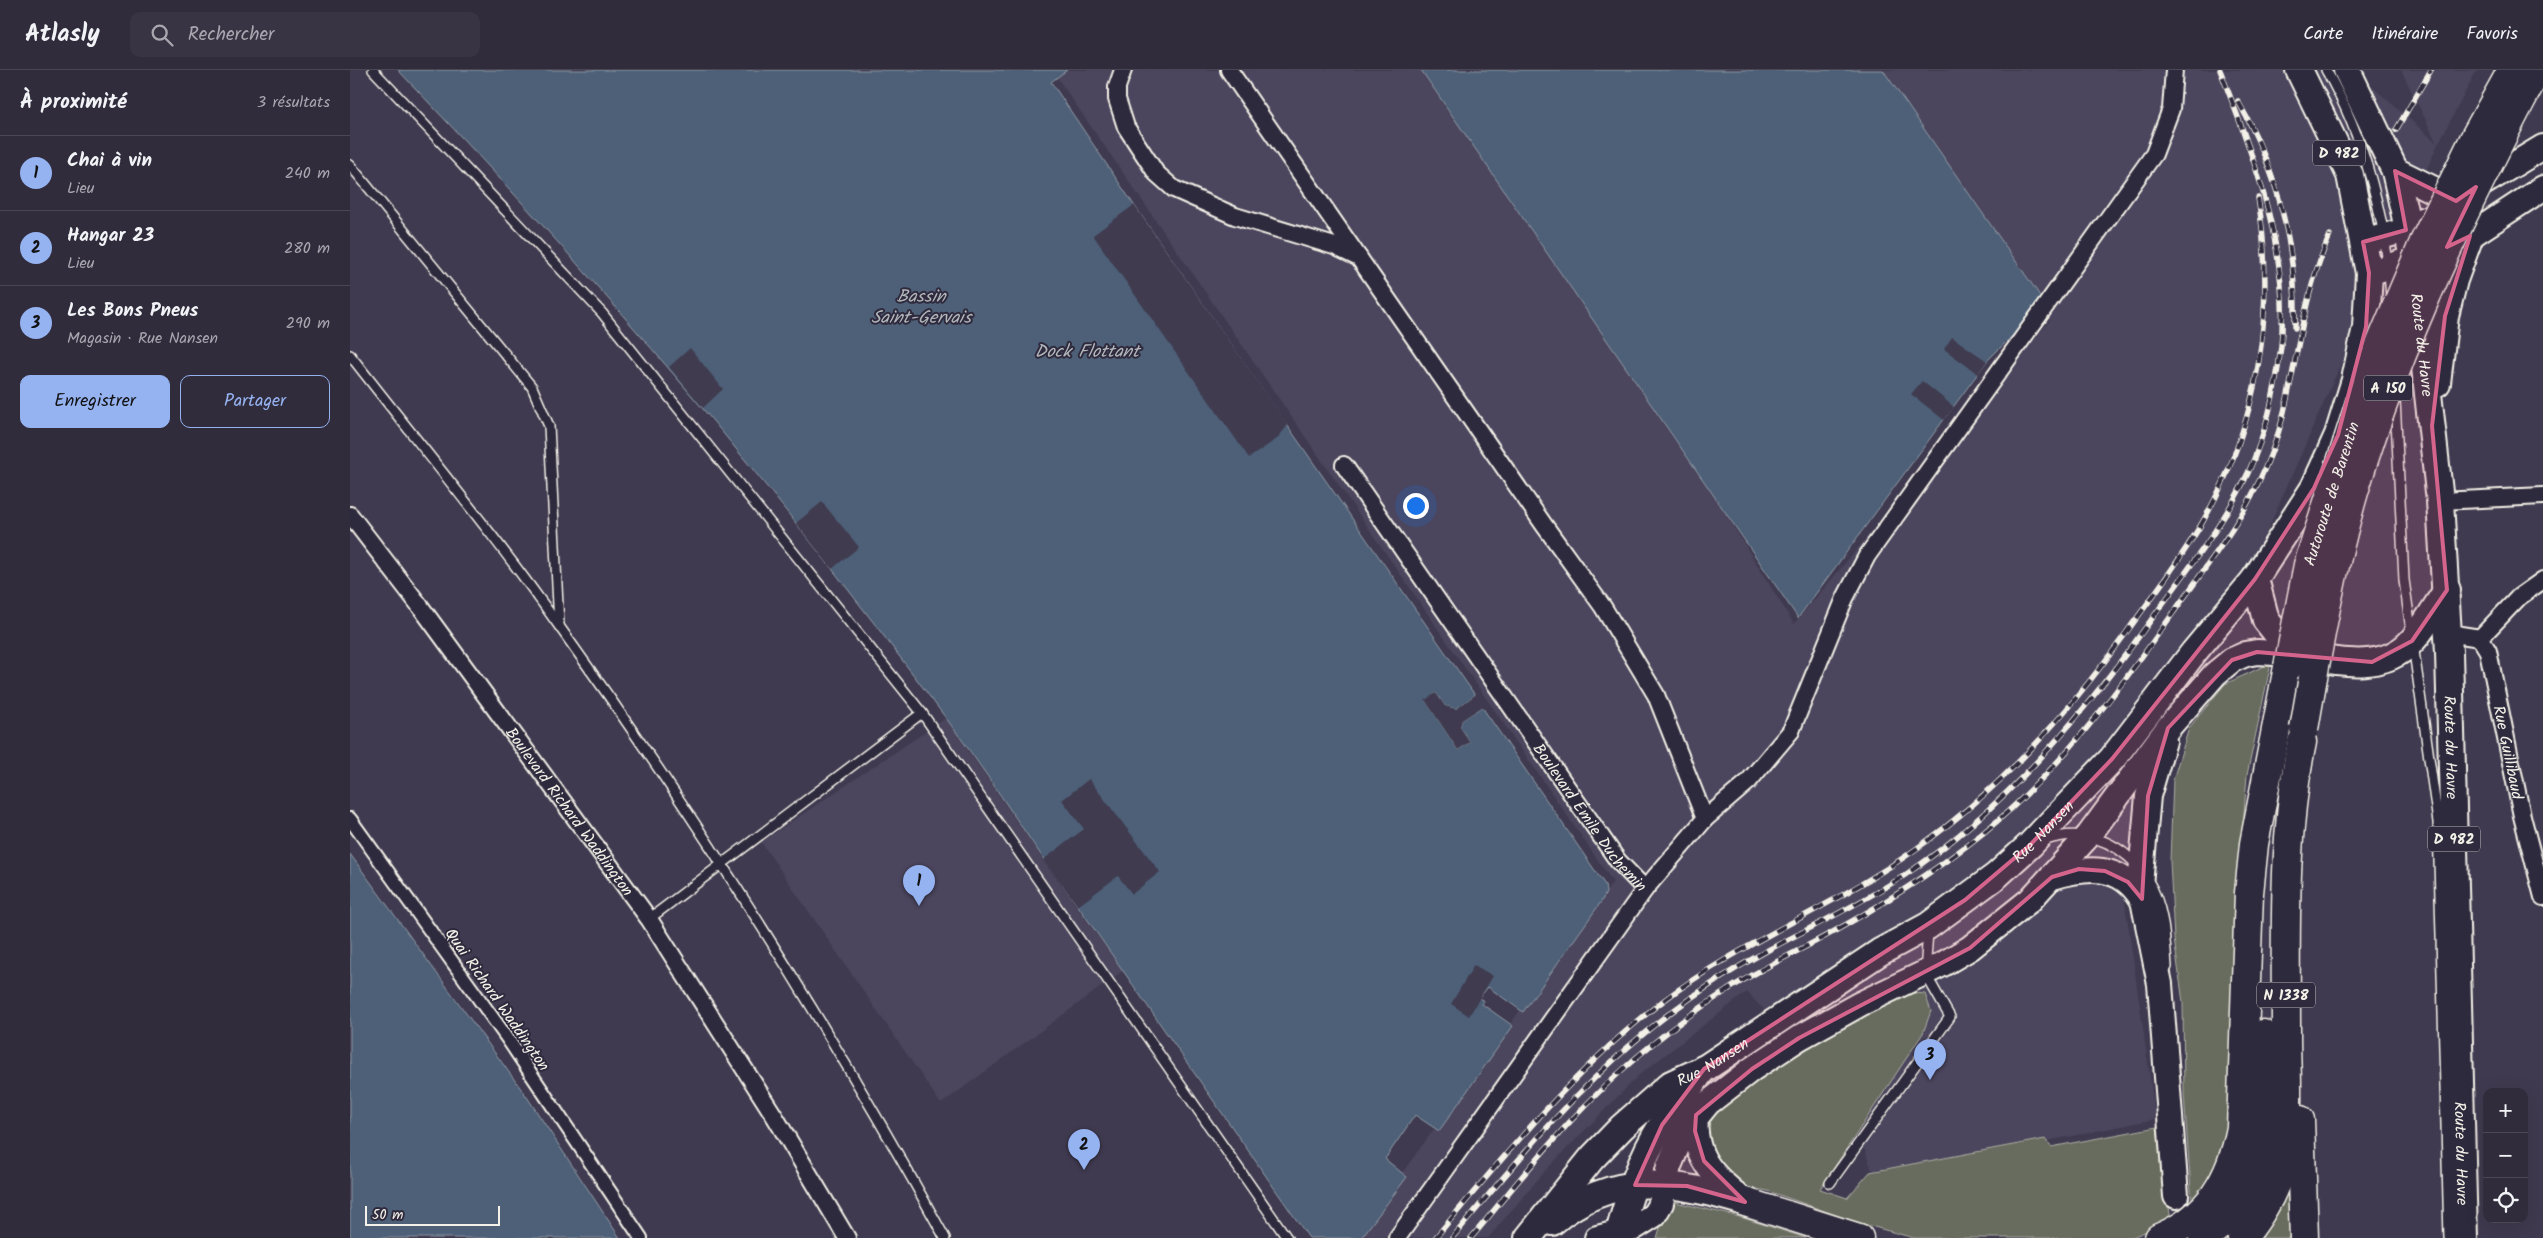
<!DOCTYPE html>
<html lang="fr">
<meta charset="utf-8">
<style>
:root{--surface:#302c3c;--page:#383443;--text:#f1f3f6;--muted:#a8a7af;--line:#4b4856;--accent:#95b2f1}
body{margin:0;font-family:Kalam,sans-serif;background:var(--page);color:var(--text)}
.controls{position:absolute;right:15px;bottom:15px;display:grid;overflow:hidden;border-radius:10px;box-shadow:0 5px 20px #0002}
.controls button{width:45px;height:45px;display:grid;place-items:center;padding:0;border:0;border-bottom:1px solid var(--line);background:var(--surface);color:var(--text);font:25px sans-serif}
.scale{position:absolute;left:15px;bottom:12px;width:135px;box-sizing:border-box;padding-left:5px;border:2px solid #f4f1e8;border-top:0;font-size:14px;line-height:18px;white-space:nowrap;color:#f4f1e8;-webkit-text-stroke:4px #2f2a3d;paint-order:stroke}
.you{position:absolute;left:1065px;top:435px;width:18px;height:18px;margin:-12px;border:4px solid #fff;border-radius:50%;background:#1a73e8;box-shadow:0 0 0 8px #1a73e833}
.badge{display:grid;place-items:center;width:32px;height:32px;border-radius:50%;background:var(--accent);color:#111;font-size:16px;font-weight:700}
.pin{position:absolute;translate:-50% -41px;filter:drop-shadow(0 1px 2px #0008)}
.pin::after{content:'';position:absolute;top:26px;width:18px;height:15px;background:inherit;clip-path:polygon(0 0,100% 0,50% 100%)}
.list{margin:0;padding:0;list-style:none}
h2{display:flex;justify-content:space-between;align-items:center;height:65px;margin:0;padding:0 20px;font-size:21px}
h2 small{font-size:16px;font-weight:400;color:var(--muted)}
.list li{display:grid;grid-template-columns:32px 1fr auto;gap:15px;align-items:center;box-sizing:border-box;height:75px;padding:0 20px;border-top:1px solid var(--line)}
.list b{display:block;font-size:19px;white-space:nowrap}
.list p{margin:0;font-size:16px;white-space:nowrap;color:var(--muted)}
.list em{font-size:16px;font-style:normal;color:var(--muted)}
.actions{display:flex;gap:10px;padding:15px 20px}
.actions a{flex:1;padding:11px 0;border:1px solid var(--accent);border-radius:10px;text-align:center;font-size:18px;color:var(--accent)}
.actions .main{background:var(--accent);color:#111}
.icon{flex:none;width:28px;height:28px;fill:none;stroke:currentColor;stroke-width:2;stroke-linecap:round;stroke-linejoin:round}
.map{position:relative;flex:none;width:2193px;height:1168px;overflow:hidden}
header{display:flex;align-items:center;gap:30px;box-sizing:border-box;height:70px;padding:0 25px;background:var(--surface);border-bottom:1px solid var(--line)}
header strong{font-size:24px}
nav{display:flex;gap:28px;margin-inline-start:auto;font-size:18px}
.search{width:350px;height:45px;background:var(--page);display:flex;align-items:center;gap:12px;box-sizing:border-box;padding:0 18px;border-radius:10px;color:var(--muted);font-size:19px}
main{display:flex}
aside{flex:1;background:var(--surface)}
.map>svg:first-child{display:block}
.built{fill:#4c455d}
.green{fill:#676c5f;stroke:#aeaea4}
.water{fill:#4d6178;stroke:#909ba5}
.pier{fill:#403a50}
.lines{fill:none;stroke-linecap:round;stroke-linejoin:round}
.service-casing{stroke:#f4f1e8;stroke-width:12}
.pedestrian-casing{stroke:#f4f1e8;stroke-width:16}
.minor-casing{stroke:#f4f1e8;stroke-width:20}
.secondary-casing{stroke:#f4f1e8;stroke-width:28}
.primary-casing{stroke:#f4f1e8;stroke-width:30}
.trunk-casing{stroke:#f4f1e8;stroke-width:31}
.service{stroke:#2f2a3d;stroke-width:9}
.pedestrian{stroke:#2f2a3d;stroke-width:12}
.minor{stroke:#2f2a3d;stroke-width:16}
.secondary{stroke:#2f2a3d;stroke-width:24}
.primary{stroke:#2f2a3d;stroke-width:26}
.trunk{stroke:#2f2a3d;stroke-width:28}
.rail-casing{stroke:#f4f1e8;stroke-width:5.5}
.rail{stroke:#2f2a3d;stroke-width:4;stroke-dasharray:11;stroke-linecap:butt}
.trunk-bridge-casing{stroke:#f4f1e8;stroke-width:31;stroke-linecap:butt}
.motorway-bridge-casing{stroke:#f4f1e8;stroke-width:31;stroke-linecap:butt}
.trunk-bridge{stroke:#2f2a3d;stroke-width:28}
.motorway-bridge{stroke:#2f2a3d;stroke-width:28}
.marked{fill:#d4648c;fill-opacity:0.2;stroke:#d4648c;stroke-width:4;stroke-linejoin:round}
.labels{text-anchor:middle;stroke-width:4;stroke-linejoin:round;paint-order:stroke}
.shield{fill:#2f2a3d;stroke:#b9b5b5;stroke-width:1}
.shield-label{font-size:15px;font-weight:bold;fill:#f4f1e8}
.street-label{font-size:16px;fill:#f4f1e8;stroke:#2f2a3d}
.water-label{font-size:18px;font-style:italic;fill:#b1b7bb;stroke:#2f2a3d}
</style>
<header>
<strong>Atlasly</strong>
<div class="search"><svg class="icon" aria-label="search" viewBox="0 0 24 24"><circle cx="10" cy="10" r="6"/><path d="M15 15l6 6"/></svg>Rechercher</div>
<nav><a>Carte</a><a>Itinéraire</a><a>Favoris</a></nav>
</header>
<main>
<aside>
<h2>À proximité<small>3 résultats</small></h2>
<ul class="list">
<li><span class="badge">1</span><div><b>Chai à vin</b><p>Lieu</p></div><em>240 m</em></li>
<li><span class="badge">2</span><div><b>Hangar 23</b><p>Lieu</p></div><em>280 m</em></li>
<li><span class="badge">3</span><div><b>Les Bons Pneus</b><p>Magasin · Rue Nansen</p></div><em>290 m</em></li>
</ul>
<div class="actions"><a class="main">Enregistrer</a><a>Partager</a></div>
</aside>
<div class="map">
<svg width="2193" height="1168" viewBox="0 0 2193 1168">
<rect width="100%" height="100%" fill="#403a50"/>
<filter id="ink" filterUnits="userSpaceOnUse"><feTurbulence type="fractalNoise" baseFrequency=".02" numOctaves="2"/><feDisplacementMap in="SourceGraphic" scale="10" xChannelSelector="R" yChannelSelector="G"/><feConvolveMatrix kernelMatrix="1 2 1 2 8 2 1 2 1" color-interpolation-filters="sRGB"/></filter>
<g filter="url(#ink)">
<g class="built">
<polygon points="714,0 1073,0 1370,435 1444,554 1700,250 1533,0 2003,0 2087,73 2051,0 2127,0 2088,74 1896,509 1792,735 1774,826 1806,1049 1524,1106 1496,1027 1397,922 1289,1005 1196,1100 1138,1168 1005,1168 1263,812 706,6"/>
<polygon points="596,648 693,790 773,901 591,1034 411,772"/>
</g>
<g class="green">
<polygon points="1921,593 1897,705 1888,818 1880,1061 1867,1108 1842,1134 1834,1024 1833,932 1824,869 1820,791 1823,710 1839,658 1875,614"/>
<polygon points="1554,922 1575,924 1581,941 1573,963 1470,1119 1497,1128 1520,1102 1695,1069 1701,1077 1807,1057 1821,1151 1780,1168 1564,1168 1506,1152 1418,1121 1385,1115 1365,1095 1358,1058 1368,1033 1437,983"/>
<polygon points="1938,1112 1941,1168 1910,1168 1916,1161"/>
<polygon points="1325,1132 1390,1147 1456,1168 1307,1168 1310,1158"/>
</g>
<g class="water">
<path d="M48,0H717L701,12L784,135L1125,625L1106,639L1095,636L1086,623L1076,631L1108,680L1120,672L1110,657L1112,650L1132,637L1255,815L1256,823L1251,832L1173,942L1138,917L1129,928L1134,931L1132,934L1163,956L1089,1061L1065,1045L1035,1089L1057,1107L1011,1168H959L728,836C684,779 647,717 604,659C552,589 499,520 445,452C321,295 187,146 48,0Z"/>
<polygon points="1071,0 1533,0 1695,233 1637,291 1448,548"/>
<polygon points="0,784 177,1027 270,1168 0,1168"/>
</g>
<g class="pier">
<polygon points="784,135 938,355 927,369 899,388 743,165"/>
<polygon points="1602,267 1637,291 1628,304 1594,279"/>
<polygon points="340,278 373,319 353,338 319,297"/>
<polygon points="1572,311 1604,337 1594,350 1561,324"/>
<polygon points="472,432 509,477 482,499 446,453"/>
<polygon points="1086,623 1095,636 1106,639 1125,625 1126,627 1106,641 1094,638 1086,626 1079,631 1109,676 1116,671 1107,658 1110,649 1131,635 1132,637 1112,650 1110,657 1120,672 1108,680 1075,630"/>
<polygon points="739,709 810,802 782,824 768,806 728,836 693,790 734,759 712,730"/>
<polygon points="1124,895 1143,906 1119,946 1101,934"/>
</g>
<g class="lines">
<g class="service-casing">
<g id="service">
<polyline points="23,0 252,243 572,643 937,1168"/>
<path d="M1976,0C2014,66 2037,152 2041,228"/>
<polyline points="0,95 182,317 199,356 209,555"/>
<path d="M0,285C69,374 144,464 209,556C350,752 479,957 595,1168"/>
<polyline points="2045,329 2054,510 2088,752 2099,1168"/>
<path d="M1696,770C1730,758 1763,769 1788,796"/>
<path d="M1798,811C1814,836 1815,867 1817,897"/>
<polyline points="299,849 572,643"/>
<polyline points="1480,1113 1600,947 1575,903 1578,861"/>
</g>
</g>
<g class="pedestrian-casing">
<polyline id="pedestrian" points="0,749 157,968 291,1168"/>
</g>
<g class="minor-casing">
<g id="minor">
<polyline points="773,0 767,17 767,29 776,57 806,103 824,119 885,146 984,176 1009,188 1194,455 1253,537 1306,625 1355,749"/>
<polyline points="879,0 1009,188"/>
<path id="s1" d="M994,395L1268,791L1295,819"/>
<polyline points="2090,431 2193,426"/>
<path id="s2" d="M0,445L70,536L299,849L425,1047L497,1168"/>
<path id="s3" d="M2098,563L2130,568L2138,581L2172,746L2193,827"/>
<polyline points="2130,568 2169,527 2193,510"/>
<polyline points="1047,1168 1295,819 1355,749 1398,712 1441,661 1495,528 1517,486 1804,84 1821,39 1824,0"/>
</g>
</g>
<g class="secondary-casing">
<g id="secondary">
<polyline points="2122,120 2193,77"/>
<polyline points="2013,172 2056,160 2074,149"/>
<polyline points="2019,203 2092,179 2120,166 2193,118"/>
<polyline points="1814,671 1798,726 1790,815 1810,914 1826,1126"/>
<path d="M1702,807C1737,797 1770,793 1792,829"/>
<path d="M1346,1045C1342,1089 1364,1106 1395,1132"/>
<polyline points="1247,1168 1282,1159 1304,1145 1311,1133 1319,1096 1332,1065 1358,1033 1402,999 1449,968 1510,934 1593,894 1620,878 1680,830 1739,765 1818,658 1865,604 1882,590 1896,584 1907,582 1943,584"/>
</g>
</g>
<g class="primary-casing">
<g id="primary">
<path id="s4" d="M1997,0L2045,101L2055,145L2063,190L2090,431L2099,582L2114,1168"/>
<polyline points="2045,101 2106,131"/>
<polyline points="2087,313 2095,246 2104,210 2120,166"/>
<path d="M1905,509L1916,550L1943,584C1982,590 2031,605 2062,571C2075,557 2086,536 2097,520"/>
<path d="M1202,1152C1264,1100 1323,1111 1395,1132"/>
<path d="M1269,1163C1279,1126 1291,1087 1312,1055C1324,1036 1340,1018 1353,999"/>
<path id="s5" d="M1178,1168L1242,1088L1272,1057L1321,1014L1354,999L1530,882L1578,856L1646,806L1680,775L1762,689L1844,582L1905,509L1964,418L1988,365L2005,310L2016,257L2019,203L2000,105L1949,0"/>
</g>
</g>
<g class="trunk-casing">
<g id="trunk">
<polyline points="1950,1050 1954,1168"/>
<polyline points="1395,1132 1509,1168"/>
<polyline points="1268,1168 1269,1163"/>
<path d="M1809,1168C1859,1147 1881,1110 1891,1058L1899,823L1904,774L1938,597"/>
<path d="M1853,1168C1919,1128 1912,1030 1913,964"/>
<path d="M1892,1168C1908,1150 1924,1123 1930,1099C1941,1058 1936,1005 1936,963C1936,866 1932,767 1952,672"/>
</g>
</g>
<use href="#service" class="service"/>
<use href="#pedestrian" class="pedestrian"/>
<use href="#minor" class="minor"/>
<use href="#secondary" class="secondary"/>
<use href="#primary" class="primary"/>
<use href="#trunk" class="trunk"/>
<g class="rail-casing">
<g id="rail">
<path d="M1888,31C1928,102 1947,177 1945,258"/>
<polyline points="2046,60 2081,0"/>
<path d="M1085,1168C1156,1084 1225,998 1313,931C1392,871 1486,836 1566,779C1651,719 1715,647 1776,563C1802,527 1829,492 1852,453C1909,355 1926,239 1908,128"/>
<path d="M1102,1168C1169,1089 1233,1009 1316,946C1349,921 1383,899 1420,879C1465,855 1512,833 1555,805C1662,734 1740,636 1814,532C1844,491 1876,450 1898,403C1916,363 1926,320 1931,276C1940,180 1904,88 1870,0"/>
<path d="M1121,1168C1157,1125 1193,1079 1233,1038C1275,994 1324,954 1376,921C1412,897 1452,880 1490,858C1540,830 1588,799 1633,763C1708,702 1765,625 1821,546C1844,513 1870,480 1891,445C1908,416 1923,383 1932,350C1948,288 1953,225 1980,165"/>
</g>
</g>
<use href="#rail" class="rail"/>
<g class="trunk-bridge-casing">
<g id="trunk-bridge">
<path id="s6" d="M1938,597L1958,495L2024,289L2074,172L2126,65L2162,0"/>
</g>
</g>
<g class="motorway-bridge-casing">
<path id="motorway-bridge" d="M1954,659C1968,577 1982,495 2006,415C2050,270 2116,134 2187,0"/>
</g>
<use href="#trunk-bridge" class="trunk-bridge"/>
<use href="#motorway-bridge" class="motorway-bridge"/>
</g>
</g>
<path class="marked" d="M2045,101L2106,131L2126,117L2097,177L2120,166L2095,246L2082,356L2097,520L2062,571L2022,592L1907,582L1882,590L1818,658L1798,726L1792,829L1778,812L1755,801L1729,799L1702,807L1620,878L1449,968L1402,999L1346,1045L1345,1061L1354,1091L1395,1132L1337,1116L1285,1115L1312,1055L1354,999L1615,830L1680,775L1762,689L1905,509L1964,418L1988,365L2016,257L2019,203L2013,172L2056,160Z"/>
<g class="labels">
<g class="shield">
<rect x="1963" y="70.5" width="52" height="25" rx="4"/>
<rect x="2014" y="305.5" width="48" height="25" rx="4"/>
<rect x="2078" y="756.5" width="52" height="25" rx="4"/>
<rect x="1907" y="912.5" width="58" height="25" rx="4"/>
</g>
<g class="shield-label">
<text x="1989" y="88">D 982</text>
<text x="2038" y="323">A 150</text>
<text x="2104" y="774">D 982</text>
<text x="1936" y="930">N 1338</text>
</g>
<g class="street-label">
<text dy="6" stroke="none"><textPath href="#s4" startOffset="288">Route du Havre</textPath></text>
<text dy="6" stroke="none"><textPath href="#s6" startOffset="179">Autoroute de Barentin</textPath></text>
<text dy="6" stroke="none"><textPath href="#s4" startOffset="692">Route du Havre</textPath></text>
<text dy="6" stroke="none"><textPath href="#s3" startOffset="151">Rue Guillibaud</textPath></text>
<text dy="6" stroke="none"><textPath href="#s2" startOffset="369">Boulevard Richard Waddington</textPath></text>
<text dy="6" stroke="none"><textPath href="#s1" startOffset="430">Boulevard Émile Duchemin</textPath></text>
<text dy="6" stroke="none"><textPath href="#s5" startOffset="662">Rue Nansen</textPath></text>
<text transform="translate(148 929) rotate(55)" y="6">Quai Richard Waddington</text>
<text dy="6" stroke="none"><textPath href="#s5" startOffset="258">Rue Nansen</textPath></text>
<text dy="6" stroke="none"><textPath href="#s4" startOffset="1098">Route du Havre</textPath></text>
</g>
<g class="water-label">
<text x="571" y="232">Bassin<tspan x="571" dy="21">Saint-Gervais</tspan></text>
<text x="737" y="287">Dock Flottant</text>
</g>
</g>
</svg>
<div class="controls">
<button>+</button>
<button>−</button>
<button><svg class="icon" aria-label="locate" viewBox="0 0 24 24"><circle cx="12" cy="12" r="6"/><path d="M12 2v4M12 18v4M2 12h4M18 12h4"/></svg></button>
</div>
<div class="scale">50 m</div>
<div class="you"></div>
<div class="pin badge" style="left:569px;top:836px">1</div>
<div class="pin badge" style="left:734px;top:1100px">2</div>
<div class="pin badge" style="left:1580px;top:1010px">3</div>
</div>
</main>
